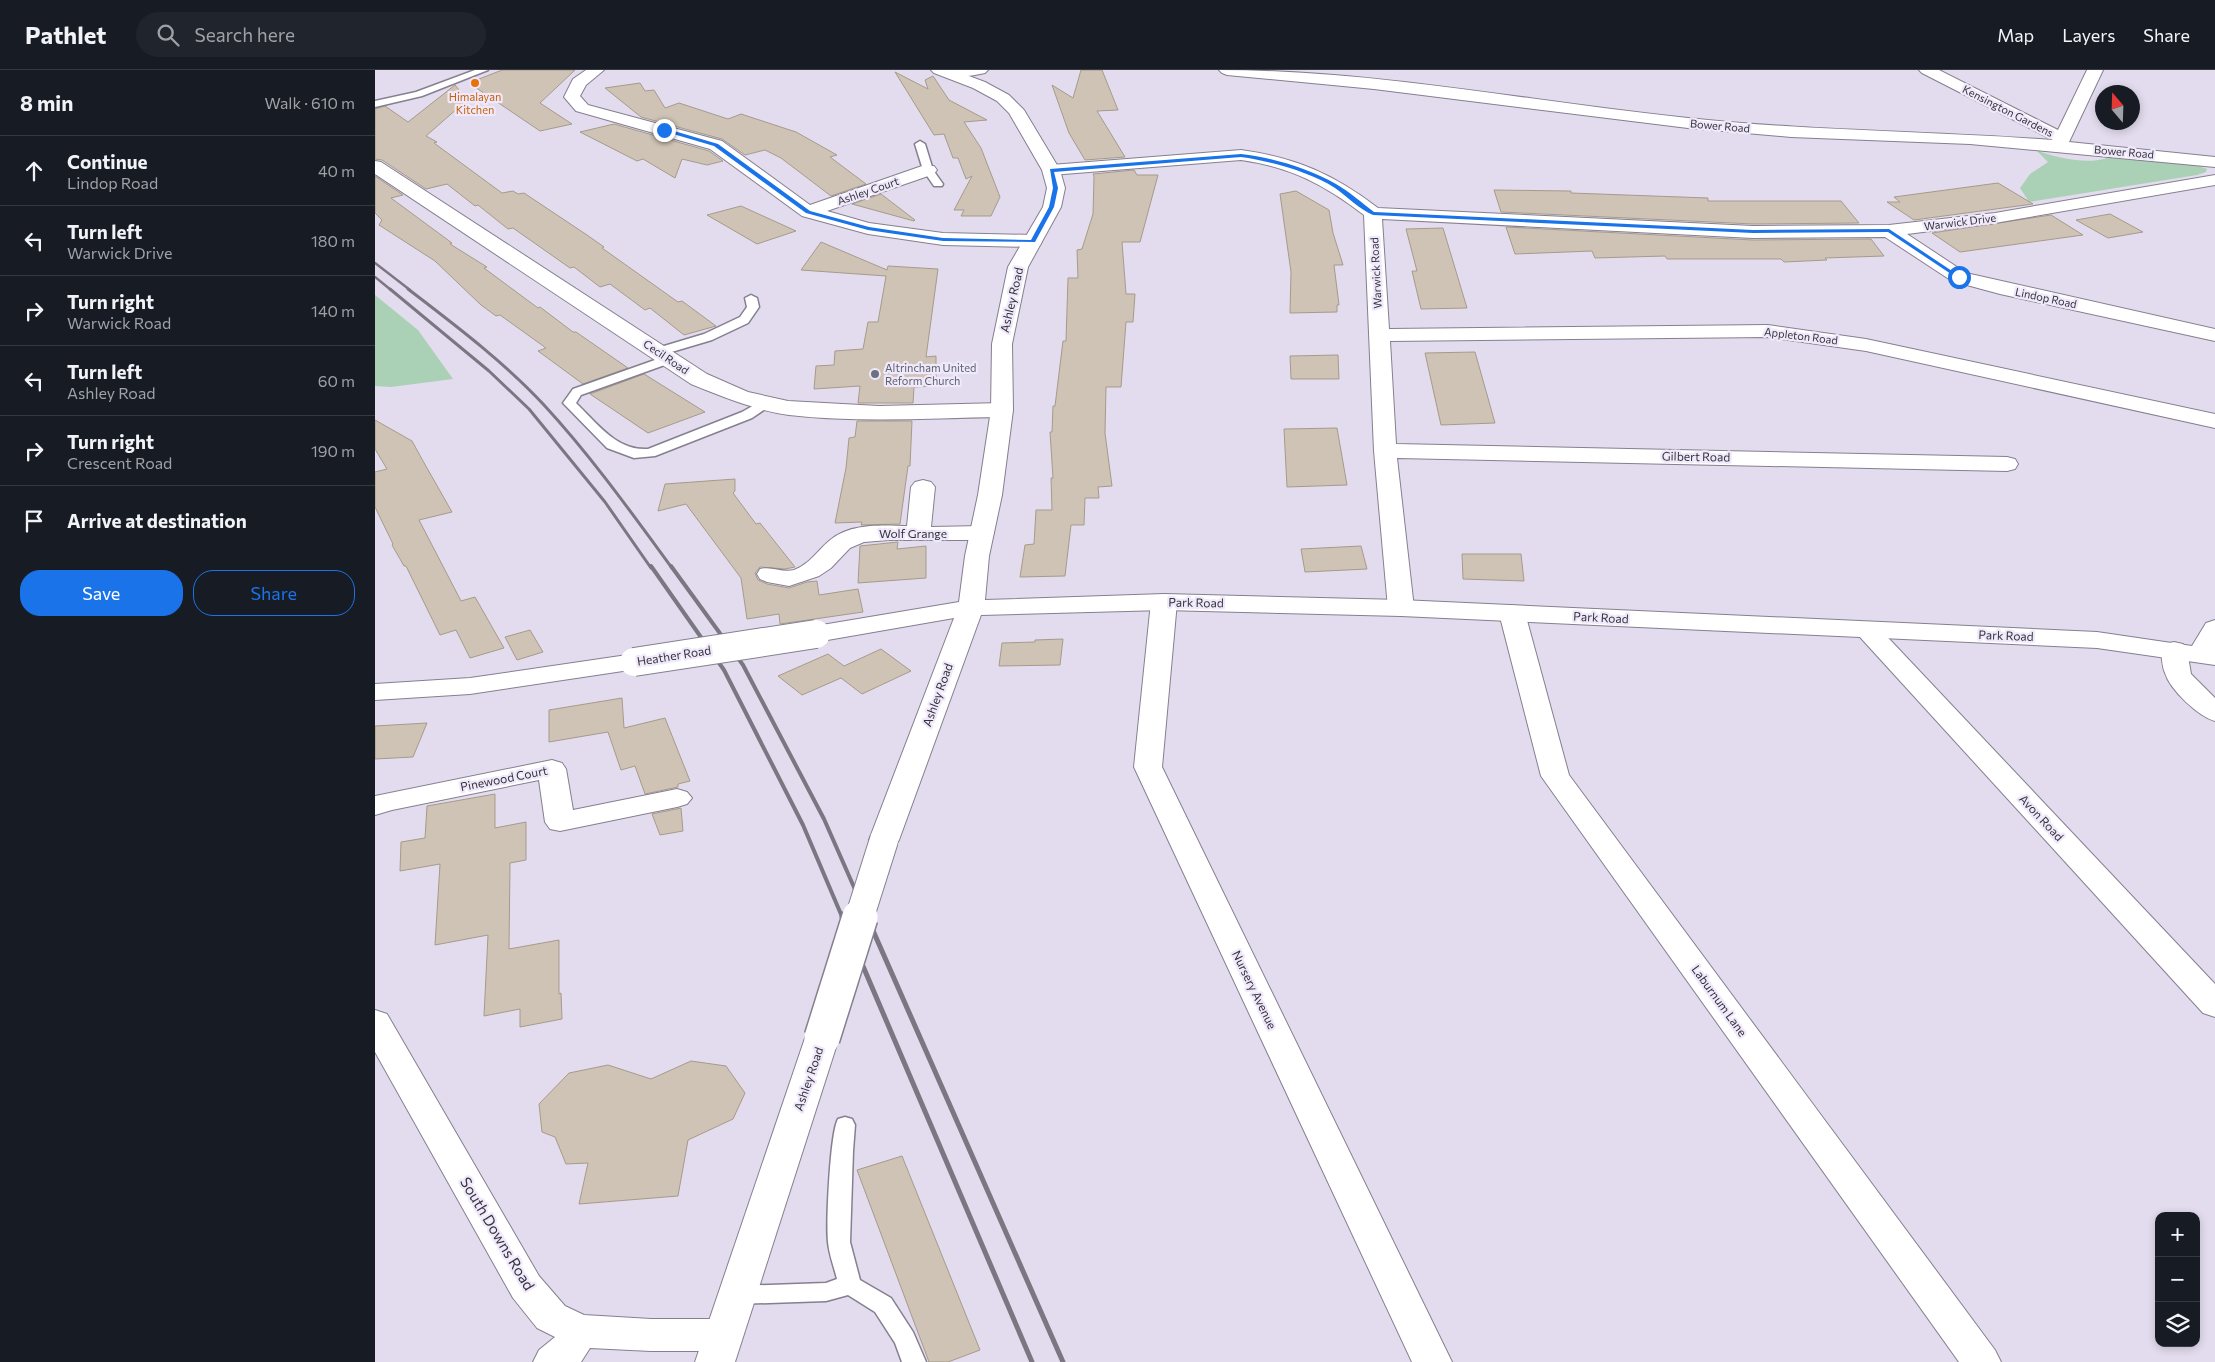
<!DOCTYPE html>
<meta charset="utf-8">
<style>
:root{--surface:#171b24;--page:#20242c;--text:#f1f3f6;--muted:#9ea1a6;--line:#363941;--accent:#1a73e8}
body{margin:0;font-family:Commissioner,sans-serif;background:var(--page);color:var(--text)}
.controls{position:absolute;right:15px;bottom:15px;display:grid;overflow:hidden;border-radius:10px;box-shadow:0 2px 8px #0003}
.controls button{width:45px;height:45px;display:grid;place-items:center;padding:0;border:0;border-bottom:1px solid var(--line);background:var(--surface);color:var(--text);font:25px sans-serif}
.compass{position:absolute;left:1720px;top:15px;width:45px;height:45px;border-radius:50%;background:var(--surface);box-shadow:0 2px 8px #0003;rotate:341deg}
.stop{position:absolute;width:15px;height:15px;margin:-11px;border:4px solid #1a73e8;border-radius:50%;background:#fff}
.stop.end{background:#1a73e8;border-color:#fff;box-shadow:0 1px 5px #0008}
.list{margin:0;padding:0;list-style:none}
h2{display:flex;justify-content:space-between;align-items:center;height:65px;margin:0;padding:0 20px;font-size:21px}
h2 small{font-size:16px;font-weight:400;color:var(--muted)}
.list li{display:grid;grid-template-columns:32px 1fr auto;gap:15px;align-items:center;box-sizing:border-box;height:70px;padding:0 20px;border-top:1px solid var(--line)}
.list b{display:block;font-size:19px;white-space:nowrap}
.list p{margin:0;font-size:16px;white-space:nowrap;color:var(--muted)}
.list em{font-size:16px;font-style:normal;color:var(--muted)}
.actions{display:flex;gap:10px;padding:15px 20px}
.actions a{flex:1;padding:11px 0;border:1px solid var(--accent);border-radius:20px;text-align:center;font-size:18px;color:var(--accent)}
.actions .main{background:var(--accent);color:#fff}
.icon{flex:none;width:28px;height:28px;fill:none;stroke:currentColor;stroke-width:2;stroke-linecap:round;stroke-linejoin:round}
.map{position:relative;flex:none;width:1840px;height:1292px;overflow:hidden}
header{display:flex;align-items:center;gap:30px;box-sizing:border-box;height:70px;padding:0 25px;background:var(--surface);border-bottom:1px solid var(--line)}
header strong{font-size:24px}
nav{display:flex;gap:28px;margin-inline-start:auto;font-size:18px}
.search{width:350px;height:45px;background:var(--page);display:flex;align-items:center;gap:12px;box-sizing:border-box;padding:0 18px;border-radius:28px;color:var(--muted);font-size:19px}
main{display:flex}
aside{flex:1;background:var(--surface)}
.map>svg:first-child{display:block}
.green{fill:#aad1b6}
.building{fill:#cec3b4;stroke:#a59b8c}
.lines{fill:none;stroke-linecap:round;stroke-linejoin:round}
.lane-casing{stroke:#857f8f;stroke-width:3}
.street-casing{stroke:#857f8f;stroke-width:2}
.secondary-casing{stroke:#857f8f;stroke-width:2}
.lane{fill:#fff;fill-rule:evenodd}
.street{fill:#fff;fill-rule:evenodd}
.secondary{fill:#fff;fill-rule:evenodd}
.rail-far3{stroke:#7a7682;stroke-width:2.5}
.rail-far2{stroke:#7a7682;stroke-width:3}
.rail-far1{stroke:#7a7682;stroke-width:4}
.rail{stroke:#7a7682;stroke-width:5}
.secondary-bridge-far1-casing{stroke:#857f8f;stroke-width:30;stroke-linecap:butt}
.secondary-bridge-casing{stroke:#857f8f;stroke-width:38;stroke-linecap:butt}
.secondary-bridge-far1{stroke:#fff;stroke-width:28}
.secondary-bridge{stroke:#fff;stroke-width:35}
.route{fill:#1a73e8}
.food-dot{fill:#e8710a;stroke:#f0e9fb;stroke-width:2}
.worship-dot{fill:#6b7280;stroke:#f0e9fb;stroke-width:2}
.labels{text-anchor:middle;stroke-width:4.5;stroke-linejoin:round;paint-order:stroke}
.far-food-label{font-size:11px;fill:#c56008;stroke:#f0e9fb}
.far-street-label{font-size:11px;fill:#35333a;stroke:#f0e9fb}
.far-worship-label{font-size:11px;fill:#5b616d;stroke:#f0e9fb;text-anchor:start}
.street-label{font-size:12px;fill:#35333a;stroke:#f0e9fb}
.near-street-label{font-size:15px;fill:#35333a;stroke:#f0e9fb}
</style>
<header>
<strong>Pathlet</strong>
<div class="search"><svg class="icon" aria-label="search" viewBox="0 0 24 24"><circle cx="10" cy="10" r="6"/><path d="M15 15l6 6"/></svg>Search here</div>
<nav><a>Map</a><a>Layers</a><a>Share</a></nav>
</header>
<main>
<aside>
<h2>8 min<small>Walk · 610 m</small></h2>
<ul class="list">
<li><svg class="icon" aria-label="ahead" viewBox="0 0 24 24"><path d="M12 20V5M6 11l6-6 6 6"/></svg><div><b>Continue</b><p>Lindop Road</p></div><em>40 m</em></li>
<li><svg class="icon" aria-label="left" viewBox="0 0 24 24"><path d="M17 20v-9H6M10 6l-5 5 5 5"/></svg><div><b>Turn left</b><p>Warwick Drive</p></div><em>180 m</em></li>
<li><svg class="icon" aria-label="right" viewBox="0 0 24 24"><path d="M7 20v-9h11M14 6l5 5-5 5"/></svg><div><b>Turn right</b><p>Warwick Road</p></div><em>140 m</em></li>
<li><svg class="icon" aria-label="left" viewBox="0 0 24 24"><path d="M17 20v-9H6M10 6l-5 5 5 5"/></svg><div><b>Turn left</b><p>Ashley Road</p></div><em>60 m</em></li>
<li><svg class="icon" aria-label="right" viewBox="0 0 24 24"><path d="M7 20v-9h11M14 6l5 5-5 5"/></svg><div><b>Turn right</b><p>Crescent Road</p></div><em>190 m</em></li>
<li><svg class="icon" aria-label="arrive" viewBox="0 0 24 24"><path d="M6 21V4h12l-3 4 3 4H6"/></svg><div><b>Arrive at destination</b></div></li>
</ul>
<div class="actions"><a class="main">Save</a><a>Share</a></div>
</aside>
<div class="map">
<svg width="1840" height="1292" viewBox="0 0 1840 1292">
<rect width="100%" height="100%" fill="#e3dcee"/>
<g class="green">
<path d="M1661,80C1681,88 1719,97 1738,85L1818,94L1832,99L1831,102L1822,105L1654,132L1645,118L1655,104L1673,92Z"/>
<polygon points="0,225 43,260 78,309 16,317 0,316"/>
</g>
<g class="building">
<polygon points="127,0 200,0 165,33 197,54 165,61 94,13"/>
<polygon points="706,0 727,0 743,40 722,41 750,87 710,90 694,63 677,15 698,28"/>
<polygon points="520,2 553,19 550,10 558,6 574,30 612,50 589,52 606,78 625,127 616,146 586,146 589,140 579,140 597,106 591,109 583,88 578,88 569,64 559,65"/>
<polygon points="265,13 270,21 279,20 290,38 304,33 353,49 366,44 421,62 462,85 455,87 491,114 456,126 406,88 390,80 370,85 347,69 266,47 230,18"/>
<polygon points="80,15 92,30 51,66 62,72 59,73 127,123 138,121 143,124 149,123 212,165 229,177 227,178 303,232 307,231 341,256 309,265 275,238 270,240 235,214 225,217 199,197 195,198 138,158 133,159 103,135 100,136 72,114 51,119 7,90 0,89 0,39 10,36 33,52"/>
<polygon points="239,54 334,81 348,91 332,95 307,89 300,108 268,89 262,91 205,62"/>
<polygon points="759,100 762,105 783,105 765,172 747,172 751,224 760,224 758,252 751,252 746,317 731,317 730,363 737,416 723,417 724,428 710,428 709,455 696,455 690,506 645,507 650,475 659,474 661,440 677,440 676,408 678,408 675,362 677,362 678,336 680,336 688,271 691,271 693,208 703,208 702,180 707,179 718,144 719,106 718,104"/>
<polygon points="0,106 28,125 16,128 77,173 75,174 112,197 109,198 163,238 165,237 198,262 201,262 253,298 208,314 163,281 171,278 125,245 121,246 106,235 60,191 4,155 7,150 0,143"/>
<polygon points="1623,113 1658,134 1539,150 1512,132 1525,132 1519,127"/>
<polygon points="1119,120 1196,121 1196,123 1333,128 1333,131 1466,131 1484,153 1378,154 1126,142"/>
<polygon points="921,121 954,140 958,163 968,195 959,195 964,235 962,235 962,242 915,243 916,202 905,124"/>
<polygon points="506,124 540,150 539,151 477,134"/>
<polygon points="366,136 421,161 382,174 332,145"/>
<polygon points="1735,144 1768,162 1733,168 1701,150"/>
<polygon points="1676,145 1708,165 1585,182 1557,163"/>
<polygon points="1131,157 1378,170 1496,169 1509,186 1450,188 1452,190 1409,192 1406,189 1292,189 1290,186 1220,188 1217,181 1140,184"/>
<polygon points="1068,158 1092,238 1046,239 1037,201 1042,201 1031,159"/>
<polygon points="446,172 512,200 513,196 563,199 551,287 561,286 561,316 539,317 538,333 483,333 485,316 439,319 441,296 459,295 460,281 488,279 493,252 503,252 511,206 426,200"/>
<polygon points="1100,282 1120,353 1066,355 1050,283"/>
<polygon points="963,285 964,309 916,309 915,286"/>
<polygon points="269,304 330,342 273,363 215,324"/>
<polygon points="0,350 37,371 48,391 77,442 44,450 86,531 100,527 129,578 95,588 81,560 65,565 31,496 29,496 17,475 18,474 0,437 0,402 12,399 0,379"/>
<polygon points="482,351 537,351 535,396 533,396 525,454 486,455 487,452 460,453 471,398 474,368 480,367"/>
<polygon points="962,358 972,415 912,417 909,359"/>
<polygon points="360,409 360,421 358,423 381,454 385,453 420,497 410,499 385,497 380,503 383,510 392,514 414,518 432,512 442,511 444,525 483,519 488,542 405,554 404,544 372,549 366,508 311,434 283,441 290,414"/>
<polygon points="523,472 522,479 551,476 551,508 483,513 485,476"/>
<polygon points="986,476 992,499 930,502 926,479"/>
<polygon points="1087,484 1146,484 1149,511 1088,509"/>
<polygon points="155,560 168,582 142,590 130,567"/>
<polygon points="688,569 685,595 624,596 627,573 660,572 660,570"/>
<polygon points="506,579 536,601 487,624 466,608 427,625 403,606 453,584 469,596"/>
<polygon points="247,628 249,658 290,648 315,711 303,714 303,717 270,724 260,696 246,700 233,662 174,672 174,640"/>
<polygon points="52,653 38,687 0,689 0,656"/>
<polygon points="120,724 120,758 151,752 151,790 135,793 134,879 184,870 184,924 186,923 187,949 145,957 145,939 109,946 113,865 60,875 65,794 25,801 26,772 50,768 52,736"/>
<polygon points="306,738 308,761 285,765 277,744"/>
<polygon points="316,991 351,996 370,1023 358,1049 313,1070 303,1126 204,1134 213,1093 191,1094 180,1067 167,1062 164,1034 194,1003 233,995 276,1009"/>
<polygon points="527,1086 605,1280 573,1292 554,1292 482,1100"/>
</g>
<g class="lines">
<g class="lane-casing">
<g id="lane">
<polygon points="100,0 113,0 47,26 0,37 0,31 41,22"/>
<polygon points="545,71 550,74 558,100 568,114 567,116 559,116 548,100 540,74"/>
<polygon points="376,225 382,228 384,237 373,253 337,270 283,286 277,282 279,279 329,264 365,247 372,237 370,228"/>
<path d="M294,285L300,289L298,292L206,325L201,333C222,353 241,381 273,379L367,342L388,330H398L399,333L377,348L280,386L259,388L232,378L188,333L198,319Z"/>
<path d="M470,1047L477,1049L480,1055L478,1081L475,1172L485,1210L516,1228L538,1262L551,1292H527L520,1273L500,1242L473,1225L451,1231L361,1234L353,1232L350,1225L353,1218L361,1216L451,1213L462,1209C459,1197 454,1184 453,1172C451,1154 455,1063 463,1049Z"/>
</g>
</g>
<g class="street-casing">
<g id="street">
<polygon points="211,0 229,0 211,15 205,26 213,35 347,71 435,135 547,96 559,96 562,100 559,104 452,141 494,153 568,163 658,165 665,167 667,171 665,175 658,177 568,175 493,164 427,146 335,79 201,41 189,27 198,9"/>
<path d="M568,0H613L610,3C598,6 581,8 569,5L566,2Z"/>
<path d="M844,0C1001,0 1157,32 1313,48C1434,61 1557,61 1678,70L1547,3L1544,0H1564L1683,60L1712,0H1728L1694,72L1840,87V97L1595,74L1416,67L1313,58L999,19L852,5L847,3Z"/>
<path d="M866,80C922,88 958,104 1003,138L1378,156L1514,155L1620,143L1840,105V115L1620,153L1532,164L1591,203L1840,259V271L1625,224L1577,211L1510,167L1378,168L1007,149L1014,259L1393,255L1491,269L1840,344V358L1491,281L1393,267L1015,271L1021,374L1632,387L1640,389L1643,394L1640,399L1632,401L1022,388L1039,538L1035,543L1026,546L1017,543L1013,538L999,381L989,145C950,115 916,97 866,90L676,105L670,104L667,100L670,96L676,95Z"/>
<path d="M0,91L6,92L332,304L373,322L413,331L504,336L627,333L635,335L638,340L635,345L627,347C556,348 484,353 414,345C380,340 348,327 316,314L0,104Z"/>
<path d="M548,410L556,412L560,417L556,457L607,456L616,458L619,463L616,468L607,470H514L489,472L475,478L456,498L444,506L414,516L392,512L385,509L382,504L385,499C397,496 407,503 419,500C435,494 442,481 454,471C474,453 507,455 532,456L536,417L540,412Z"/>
<polygon points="789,524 798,527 802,532 787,697 1077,1292 1037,1292 759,697 776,532 780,527"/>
<polygon points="1137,535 1146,538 1150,543 1194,705 1620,1280 1626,1292 1584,1292 1166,706 1124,543 1128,538"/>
<polygon points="1493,553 1502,556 1840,914 1840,947 1828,943 1484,566 1480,561 1484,556"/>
<path d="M1799,572L1808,574L1812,580L1816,604L1840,628V651C1824,647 1795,620 1790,603C1787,597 1787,587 1786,580L1790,574Z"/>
<polygon points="177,690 187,693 191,699 198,740 302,719 312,722 317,728 312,734 302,737 185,761 175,759 170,752 164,710 17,740 0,745 0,726"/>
<polygon points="0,940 12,944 164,1206 190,1236 209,1245 276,1249 348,1249 362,1253 368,1265 362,1277 348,1281 276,1281 215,1278 206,1292 158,1292 164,1280 180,1267 162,1258 138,1228 0,982"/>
</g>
</g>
<g class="secondary-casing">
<g id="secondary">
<polygon points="556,0 578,0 610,12 634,25 649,40 685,100 690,118 686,137 653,197 637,274 638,340 627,425 614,486 610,530 789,524 1026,530 1722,562 1817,576 1831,553 1840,550 1840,595 1722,578 1026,546 789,540 606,545 524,770 520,777 509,779 498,777 494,770 579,548 441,572 432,570 428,564 432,558 441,556 584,532 590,486 603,425 616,340 617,274 633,197 668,137 672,118 667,100 634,43 622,31 598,18 559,3"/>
<polygon points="259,584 268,586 272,592 268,598 95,624 0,630 0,614 95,608"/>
<polygon points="447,956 459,960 464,968 360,1292 320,1292 430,968 435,960"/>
</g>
</g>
<use href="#lane" class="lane"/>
<use href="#street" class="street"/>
<use href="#secondary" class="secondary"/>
<g class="rail-far3">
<polyline points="0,193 35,220"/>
<polyline points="0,207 16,220"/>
</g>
<g class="rail-far2">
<polyline points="15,219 114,301 154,339 230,432 276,498"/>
<path d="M33,219C80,255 129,292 169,335C216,386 256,442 297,498"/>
</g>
<g class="rail-far1">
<polyline points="276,496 349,600 428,755 468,849"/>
<polyline points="296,496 368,595 449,749 493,849"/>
</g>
<g class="rail">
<polyline points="467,847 657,1292"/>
<polyline points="492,847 688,1292"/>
</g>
<g class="secondary-bridge-far1-casing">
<g id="secondary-bridge-far1">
<polyline points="259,592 441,564"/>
<polyline points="484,849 509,770"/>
</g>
</g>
<g class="secondary-bridge-casing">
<polyline id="secondary-bridge" points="447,968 485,847"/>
</g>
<use href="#secondary-bridge-far1" class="secondary-bridge-far1"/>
<use href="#secondary-bridge" class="secondary-bridge"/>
</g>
<path class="route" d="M289,58L343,74L435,141L494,157L568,168L656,170L674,137L678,118L675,99L866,84C899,88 932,98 961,114C975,122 987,133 999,142L1378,160L1514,159L1586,207L1582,208L1513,162L1378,163L998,145C984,139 973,127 960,118C935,102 895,91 866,87L679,102L683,118L679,137L660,172L568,171L493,160L431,143L339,76L288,61Z"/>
<circle class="food-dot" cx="100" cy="13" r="5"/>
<circle class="worship-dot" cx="500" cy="304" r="5"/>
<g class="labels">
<g class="far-food-label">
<text x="100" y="31">Himalayan<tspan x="100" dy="13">Kitchen</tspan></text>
</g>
<g class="far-street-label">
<text transform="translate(1633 41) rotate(27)" y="4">Kensington Gardens</text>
<text transform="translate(1345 56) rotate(5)" y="4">Bower Road</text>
<text transform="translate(1749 82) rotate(5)" y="4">Bower Road</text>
<text transform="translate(493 121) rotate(-19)" y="4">Ashley Court</text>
<text transform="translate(1585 152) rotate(-7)" y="4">Warwick Drive</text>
<text transform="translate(1001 203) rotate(-93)" y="4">Warwick Road</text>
<text transform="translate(1671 228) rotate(12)" y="4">Lindop Road</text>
<text transform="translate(1426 266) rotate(7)" y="4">Appleton Road</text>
<text transform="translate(291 287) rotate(34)" y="4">Cecil Road</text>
</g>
<g class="far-worship-label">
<text x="510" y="302">Altrincham United<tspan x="510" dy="13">Reform Church</tspan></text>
</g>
<g class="street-label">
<text transform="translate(637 230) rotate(-77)" y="4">Ashley Road</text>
<text transform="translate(1321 387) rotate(1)" y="4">Gilbert Road</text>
<text x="538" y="468">Wolf Grange</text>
<text transform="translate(821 533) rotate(1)" y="4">Park Road</text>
<text transform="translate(1226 548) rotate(3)" y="4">Park Road</text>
<text transform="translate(1631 566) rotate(2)" y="4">Park Road</text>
<text transform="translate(299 586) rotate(-9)" y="4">Heather Road</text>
<text transform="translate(563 625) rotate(-70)" y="4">Ashley Road</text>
<text transform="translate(129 709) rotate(-11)" y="4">Pinewood Court</text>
<text transform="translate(1666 748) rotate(47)" y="4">Avon Road</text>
<text transform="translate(879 920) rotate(64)" y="4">Nursery Avenue</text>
<text transform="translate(1344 931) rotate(54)" y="4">Laburnum Lane</text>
<text transform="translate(434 1009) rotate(-71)" y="4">Ashley Road</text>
</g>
<g class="near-street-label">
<text transform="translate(122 1164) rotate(59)" y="5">South Downs Road</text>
</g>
</g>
</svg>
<div class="controls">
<button>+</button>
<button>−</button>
<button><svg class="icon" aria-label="layers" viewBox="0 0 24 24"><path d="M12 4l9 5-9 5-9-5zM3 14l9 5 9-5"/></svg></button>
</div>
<svg class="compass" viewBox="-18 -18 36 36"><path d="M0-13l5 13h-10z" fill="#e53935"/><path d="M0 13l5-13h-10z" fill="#9ea1a6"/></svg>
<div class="stop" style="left:1584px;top:207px"></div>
<div class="stop end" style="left:289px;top:60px"></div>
</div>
</main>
